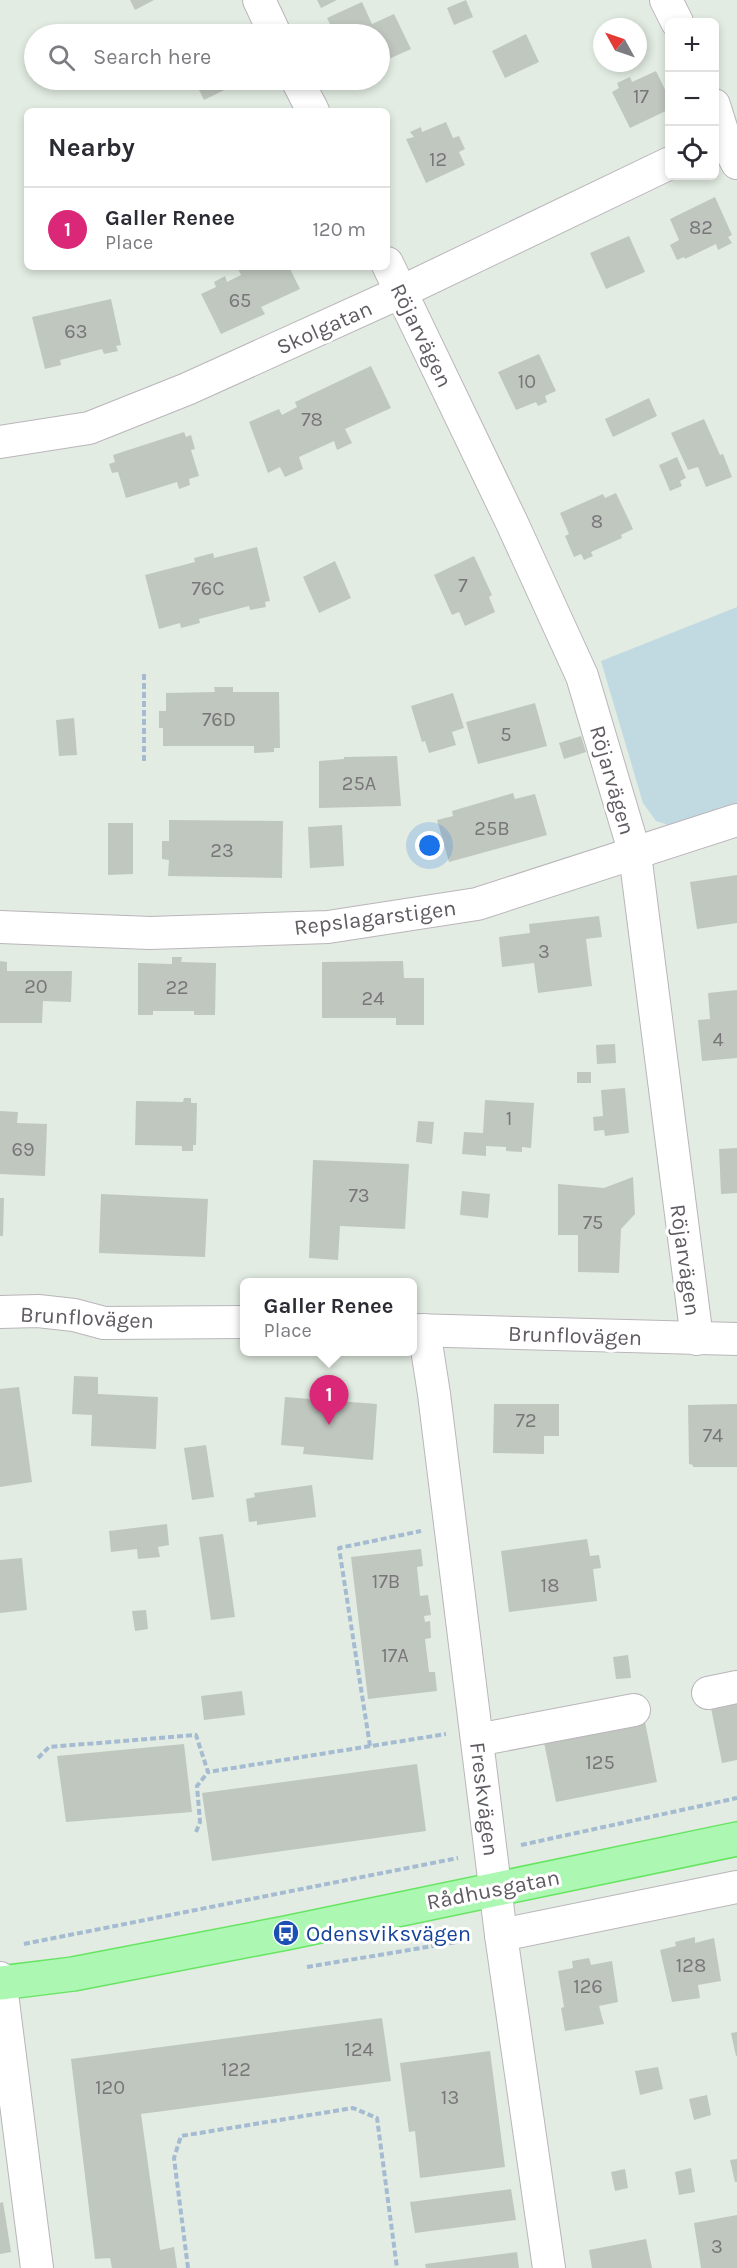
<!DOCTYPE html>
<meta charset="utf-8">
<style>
:root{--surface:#fff;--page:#f7f7f7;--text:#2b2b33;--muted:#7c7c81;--line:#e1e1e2;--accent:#db2777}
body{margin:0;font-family:Karla,sans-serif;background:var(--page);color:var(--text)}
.controls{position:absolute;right:18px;top:18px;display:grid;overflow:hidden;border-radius:9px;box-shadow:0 3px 9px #0003}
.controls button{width:54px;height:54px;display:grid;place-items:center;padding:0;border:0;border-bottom:2px solid var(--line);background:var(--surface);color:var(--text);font:30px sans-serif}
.compass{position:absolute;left:593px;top:18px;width:54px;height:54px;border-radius:50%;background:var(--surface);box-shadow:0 3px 9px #0003;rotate:310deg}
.you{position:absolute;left:430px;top:846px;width:21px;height:21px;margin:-15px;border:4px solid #fff;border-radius:50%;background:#1a73e8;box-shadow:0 0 0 9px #1a73e833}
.badge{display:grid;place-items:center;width:39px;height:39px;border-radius:50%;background:var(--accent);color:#fff;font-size:20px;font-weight:700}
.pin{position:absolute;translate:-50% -50px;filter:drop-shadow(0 2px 3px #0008)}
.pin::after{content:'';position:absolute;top:32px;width:21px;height:18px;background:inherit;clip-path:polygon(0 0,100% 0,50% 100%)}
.popup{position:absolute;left:240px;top:1278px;width:177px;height:78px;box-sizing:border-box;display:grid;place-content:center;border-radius:9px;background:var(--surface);filter:drop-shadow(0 2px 4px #0005);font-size:20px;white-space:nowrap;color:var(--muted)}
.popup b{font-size:22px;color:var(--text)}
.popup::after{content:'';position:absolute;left:50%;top:100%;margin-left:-12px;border:12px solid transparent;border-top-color:var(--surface)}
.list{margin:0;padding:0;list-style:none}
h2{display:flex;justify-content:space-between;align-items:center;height:78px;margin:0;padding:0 24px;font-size:26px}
h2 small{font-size:20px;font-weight:400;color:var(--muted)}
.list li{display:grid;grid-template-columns:39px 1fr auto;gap:18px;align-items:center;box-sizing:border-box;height:84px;padding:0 24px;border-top:2px solid var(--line)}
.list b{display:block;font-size:22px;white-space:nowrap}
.list p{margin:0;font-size:20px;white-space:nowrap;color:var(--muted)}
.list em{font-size:20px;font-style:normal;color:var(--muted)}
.icon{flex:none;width:33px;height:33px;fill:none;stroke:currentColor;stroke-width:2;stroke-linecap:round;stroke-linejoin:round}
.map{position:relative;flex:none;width:737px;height:2268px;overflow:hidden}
.search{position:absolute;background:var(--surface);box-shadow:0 3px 9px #0003;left:24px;top:24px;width:366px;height:66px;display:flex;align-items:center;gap:15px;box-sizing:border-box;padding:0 21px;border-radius:33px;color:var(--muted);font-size:22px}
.panel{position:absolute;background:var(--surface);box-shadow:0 3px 9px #0003;left:24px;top:108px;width:366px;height:162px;border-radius:9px}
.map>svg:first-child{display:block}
.green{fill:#c1dae2}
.building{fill:#c0c7bf}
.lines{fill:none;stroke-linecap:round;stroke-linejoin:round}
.minor-casing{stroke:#bab5bb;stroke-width:34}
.major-casing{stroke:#68e463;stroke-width:36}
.path{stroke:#a5bbd2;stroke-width:4;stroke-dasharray:6 3;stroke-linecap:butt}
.minor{stroke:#fff;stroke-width:32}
.major{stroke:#acf7b2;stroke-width:33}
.labels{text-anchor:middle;stroke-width:6;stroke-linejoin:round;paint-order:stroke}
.number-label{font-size:20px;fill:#787679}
.street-label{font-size:22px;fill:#605b62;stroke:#fff}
.transit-label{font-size:22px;fill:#164399;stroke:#fff;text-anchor:start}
</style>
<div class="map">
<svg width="737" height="2268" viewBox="0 0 737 2268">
<rect width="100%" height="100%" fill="#e2ece2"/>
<polygon class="green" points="737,607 737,806 674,827 656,821 643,803 601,661"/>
<g class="building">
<polygon points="130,0 154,0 135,10"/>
<polygon points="317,0 337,0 321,8"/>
<polygon points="466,0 473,17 454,25 447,8"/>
<polygon points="362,2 372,24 394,14 411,49 380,63 380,34 335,34 327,18"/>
<polygon points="526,34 539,62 505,78 492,51"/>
<polygon points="656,71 670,100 670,109 630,128 612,92 619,88 617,83 630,77 632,82"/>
<polygon points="194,80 245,80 204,100"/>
<polygon points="446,122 453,138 459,136 465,149 459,152 465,165 426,183 406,139 414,137 410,132 421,127 422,132"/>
<polygon points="715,197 732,235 728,237 732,243 718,250 716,244 685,259 684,257 677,260 670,245 679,240 670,219"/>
<polygon points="629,236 645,272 606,289 590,253"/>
<polygon points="237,267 289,267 300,289 261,307 265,314 221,334 201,294 216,287 214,282 225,276 227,282 241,275"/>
<polygon points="111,299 121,345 116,346 118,351 104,354 102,349 60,360 61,365 45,369 32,317"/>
<polygon points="539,354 556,391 545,396 547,402 538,406 536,402 516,410 498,372"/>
<polygon points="371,366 391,408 345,429 352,443 337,450 334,441 299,457 303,469 285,477 280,467 268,473 249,422 279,409 282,415 297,407 295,402"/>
<polygon points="649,398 657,416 613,437 605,419"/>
<polygon points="704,419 720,455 723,454 732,477 706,487 698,467 688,470 671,433"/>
<polygon points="184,432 186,437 191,435 195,449 191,450 199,476 189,479 190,485 179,489 177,482 126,498 118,472 112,473 109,464 115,462 113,455"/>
<polygon points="677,457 686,478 680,481 682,486 670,491 659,465"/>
<polygon points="616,493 633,529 621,535 622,538 591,552 593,556 584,560 581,554 574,557 565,536 569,534 560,513 603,494 605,498"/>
<polygon points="257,547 270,601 265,602 266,607 250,610 249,606 199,619 200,623 181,628 180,623 159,629 145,575 195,562 194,558 213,553 214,558"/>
<polygon points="474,556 492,595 489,597 495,612 465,626 459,612 452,615 434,575"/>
<polygon points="335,561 351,598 319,613 303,577"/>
<polygon points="214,687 233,687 233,692 279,692 280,748 274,748 274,752 254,753 254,746 163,746 163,728 159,728 159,711 166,711 166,693 215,692"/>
<polygon points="453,693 464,728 452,732 456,745 429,753 425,741 422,742 411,706"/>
<polygon points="535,703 547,746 478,764 466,722"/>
<polygon points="74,718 77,755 59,756 56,720"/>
<polygon points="581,736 586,752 564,759 559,743"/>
<polygon points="397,756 401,806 319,808 319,761 344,759 344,757"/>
<polygon points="513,793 515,799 535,794 547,835 449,862 437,820 453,816 452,811"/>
<polygon points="169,820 283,821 282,878 168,876 169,860 162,859 162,841 169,841"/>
<polygon points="108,823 133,823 133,874 108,875"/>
<polygon points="342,825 344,866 310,868 308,827"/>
<polygon points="737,875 737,923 697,929 690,882"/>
<polygon points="599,916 602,937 586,939 592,986 538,993 534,963 502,967 499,937 530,933 529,924"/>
<polygon points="172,957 182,957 181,962 216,963 215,1015 194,1015 194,1011 153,1011 153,1015 138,1015 138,963 172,964"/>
<polygon points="0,961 7,962 7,971 72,971 71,1002 43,1001 42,1023 0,1023"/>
<polygon points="403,961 404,978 424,978 424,1025 396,1025 396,1018 322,1018 322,962"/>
<polygon points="737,990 737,1058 702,1061 698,1020 710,1019 708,993"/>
<polygon points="615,1044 616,1063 597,1064 596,1045"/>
<rect x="577" y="1072" width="14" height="11"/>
<polygon points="625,1088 629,1133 605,1136 604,1130 594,1131 593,1117 603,1116 601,1090"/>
<polygon points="184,1098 191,1098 191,1103 197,1103 196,1145 193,1145 193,1151 182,1151 182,1146 135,1145 136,1101 183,1102"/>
<polygon points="485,1100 534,1103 531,1148 522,1147 522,1152 506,1151 506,1147 486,1146 486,1156 462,1154 464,1132 483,1133"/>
<polygon points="0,1111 18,1112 17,1123 47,1124 45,1176 0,1174"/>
<polygon points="418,1121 434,1122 432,1144 416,1142"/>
<polygon points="737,1148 737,1193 721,1194 719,1149"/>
<polygon points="313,1160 409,1164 405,1229 340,1226 338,1260 309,1258"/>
<polygon points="633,1177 635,1214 621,1229 619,1273 578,1272 578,1235 558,1235 558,1184 604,1188"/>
<polygon points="462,1191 490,1194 488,1218 460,1215"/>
<polygon points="101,1194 208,1199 205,1257 99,1253"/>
<polygon points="0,1198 4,1198 3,1236 0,1236"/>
<polygon points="74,1376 98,1377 98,1394 158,1397 156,1449 91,1446 92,1415 72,1414"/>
<polygon points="19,1387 32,1482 0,1487 0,1389"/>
<polygon points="285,1397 377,1404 373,1460 303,1454 304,1447 281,1445"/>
<polygon points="494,1404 559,1404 559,1436 544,1436 544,1454 493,1453"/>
<polygon points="737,1404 737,1467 693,1467 693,1465 689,1464 688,1405"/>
<polygon points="206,1445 214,1497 192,1500 184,1448"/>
<polygon points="312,1485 316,1517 257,1525 257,1521 249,1522 246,1499 255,1497 254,1493"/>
<polygon points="167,1524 169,1545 158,1547 160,1557 138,1559 137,1549 111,1552 109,1531"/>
<polygon points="223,1534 235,1617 211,1620 199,1537"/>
<polygon points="587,1539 590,1556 599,1555 601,1568 593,1569 597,1601 509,1612 501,1551"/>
<polygon points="421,1549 423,1566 417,1567 420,1596 428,1595 431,1615 424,1616 425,1622 430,1621 431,1638 425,1639 429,1672 435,1672 437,1691 368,1699 351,1557"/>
<polygon points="22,1558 27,1610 0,1613 0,1560"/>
<polygon points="146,1610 148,1629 135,1631 132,1611"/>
<polygon points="628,1655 631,1678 616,1679 613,1657"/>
<polygon points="242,1691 245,1715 204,1720 201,1696"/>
<polygon points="737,1698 737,1760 722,1763 710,1703"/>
<polygon points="645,1722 657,1782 556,1802 544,1742"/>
<polygon points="184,1744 192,1812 66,1822 57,1756"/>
<polygon points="417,1764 426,1831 212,1861 202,1793"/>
<polygon points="695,1937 695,1943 714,1938 721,1981 698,1985 700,1998 672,2002 660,1950 676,1946 675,1942"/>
<polygon points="589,1958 591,1965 612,1961 618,2002 599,2006 604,2024 565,2031 561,2008 564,2007 558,1971 573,1968 572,1961"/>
<polygon points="382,2018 391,2081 141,2114 160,2250 174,2247 177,2268 112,2268 110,2258 95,2259 71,2059"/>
<polygon points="737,2032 737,2056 736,2056 731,2033"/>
<polygon points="490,2051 505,2167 420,2178 415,2131 409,2132 400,2063"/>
<polygon points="658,2067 663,2089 640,2095 635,2071"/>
<polygon points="707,2095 711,2115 694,2120 689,2099"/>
<polygon points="737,2159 737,2182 735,2182 730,2160"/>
<polygon points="691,2168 695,2192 679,2195 675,2172"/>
<polygon points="625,2169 628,2188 615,2191 611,2172"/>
<polygon points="511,2189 516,2220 415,2233 410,2202"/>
<polygon points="3,2202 11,2252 0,2254 0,2203"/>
<polygon points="737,2215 737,2268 701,2268 694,2223"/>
<polygon points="646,2239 652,2268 592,2268 589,2250"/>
<polygon points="517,2252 519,2268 426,2268 425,2264"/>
</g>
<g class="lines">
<g class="minor-casing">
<g id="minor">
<polyline points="259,0 275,34"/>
<polyline points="666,0 677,22"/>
<polyline points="297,80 313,111"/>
<polyline points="714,105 724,137 737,163"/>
<polyline points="387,263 512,523 582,676 635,854 697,1339"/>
<polyline points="0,442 89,428 187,389 401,292 670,163"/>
<polyline points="0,927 150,933 328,927 477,904 737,820"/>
<polyline points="0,1312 38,1311 74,1315 104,1323 245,1322"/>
<polyline points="413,1330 737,1339"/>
<polyline points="424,1330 434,1394 501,1935 549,2268"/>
<polyline points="708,1693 737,1687"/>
<polyline points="477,1740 634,1710"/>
<polyline points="501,1935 737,1887"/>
<polyline points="0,1978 37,2268"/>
</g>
</g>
<g class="major-casing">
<polyline id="major" points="0,1983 73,1974 286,1933 737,1839"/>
</g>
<g class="path">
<polyline points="144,761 144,673"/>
<polyline points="370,1746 339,1548 421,1531"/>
<polyline points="38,1758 49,1747 196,1735 208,1772 446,1734"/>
<polyline points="196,1832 200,1822 197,1786 208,1772"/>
<polyline points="521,1845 737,1798"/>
<polyline points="24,1944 458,1858"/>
<polyline points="307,1967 469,1940"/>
<polyline points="188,2268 174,2158 181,2136 353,2108 377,2118 397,2268"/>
</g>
<use href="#minor" class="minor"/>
<use href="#major" class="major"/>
</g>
<defs>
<g id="bus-disc" transform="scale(1.35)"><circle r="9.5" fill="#1a4fb4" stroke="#fff"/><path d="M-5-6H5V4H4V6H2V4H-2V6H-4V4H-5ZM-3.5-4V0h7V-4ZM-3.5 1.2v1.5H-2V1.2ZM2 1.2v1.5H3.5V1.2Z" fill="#fff"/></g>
</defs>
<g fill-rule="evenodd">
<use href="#bus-disc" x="286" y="1933"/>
</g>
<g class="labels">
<g class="number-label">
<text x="641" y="103">17</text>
<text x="438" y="166">12</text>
<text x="701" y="234">82</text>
<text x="240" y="307">65</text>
<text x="76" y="338">63</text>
<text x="527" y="388">10</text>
<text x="312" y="426">78</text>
<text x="597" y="528">8</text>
<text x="463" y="592">7</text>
<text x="208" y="595">76C</text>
<text x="219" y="726">76D</text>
<text x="506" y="741">5</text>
<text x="359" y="790">25A</text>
<text x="492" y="835">25B</text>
<text x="222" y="857">23</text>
<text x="544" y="958">3</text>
<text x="36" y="993">20</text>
<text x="177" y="994">22</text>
<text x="373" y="1005">24</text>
<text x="718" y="1046">4</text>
<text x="509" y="1125">1</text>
<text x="23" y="1156">69</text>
<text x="359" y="1202">73</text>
<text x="593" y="1229">75</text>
<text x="526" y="1427">72</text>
<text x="713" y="1442">74</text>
<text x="386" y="1588">17B</text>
<text x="550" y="1592">18</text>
<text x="395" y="1662">17A</text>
<text x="600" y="1769">125</text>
<text x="691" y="1972">128</text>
<text x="588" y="1993">126</text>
<text x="359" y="2056">124</text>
<text x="236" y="2076">122</text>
<text x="110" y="2094">120</text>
<text x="450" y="2104">13</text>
<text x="717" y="2253">3</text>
</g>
<g class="street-label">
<text transform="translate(324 327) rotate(-24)" y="8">Skolgatan</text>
<text transform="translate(422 335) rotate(64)" y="8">Röjarvägen</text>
<text transform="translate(613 780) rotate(74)" y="8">Röjarvägen</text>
<text transform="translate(375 917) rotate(-7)" y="8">Repslagarstigen</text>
<text transform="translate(686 1260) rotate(82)" y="8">Röjarvägen</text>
<text transform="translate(87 1317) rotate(3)" y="8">Brunflovägen</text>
<text transform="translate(575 1335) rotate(2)" y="8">Brunflovägen</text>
<text transform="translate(485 1799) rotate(83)" y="8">Freskvägen</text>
<text transform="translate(493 1889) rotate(-11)" y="8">Rådhusgatan</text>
</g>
<g class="transit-label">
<text x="306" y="1941">Odensviksvägen</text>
</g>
</g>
</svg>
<div class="controls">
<button>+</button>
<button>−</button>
<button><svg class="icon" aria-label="locate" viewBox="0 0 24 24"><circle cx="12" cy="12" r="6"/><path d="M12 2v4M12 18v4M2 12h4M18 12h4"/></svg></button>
</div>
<svg class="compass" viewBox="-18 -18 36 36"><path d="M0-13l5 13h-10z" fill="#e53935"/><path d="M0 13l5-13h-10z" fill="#7c7c81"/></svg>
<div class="you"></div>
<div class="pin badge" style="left:329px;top:1425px">1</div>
<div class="popup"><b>Galler Renee</b>Place</div>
<div class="search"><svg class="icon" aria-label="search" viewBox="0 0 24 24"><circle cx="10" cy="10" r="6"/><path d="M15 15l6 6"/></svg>Search here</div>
<section class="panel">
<h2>Nearby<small></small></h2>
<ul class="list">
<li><span class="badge">1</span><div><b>Galler Renee</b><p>Place</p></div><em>120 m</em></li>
</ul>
</section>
</div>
